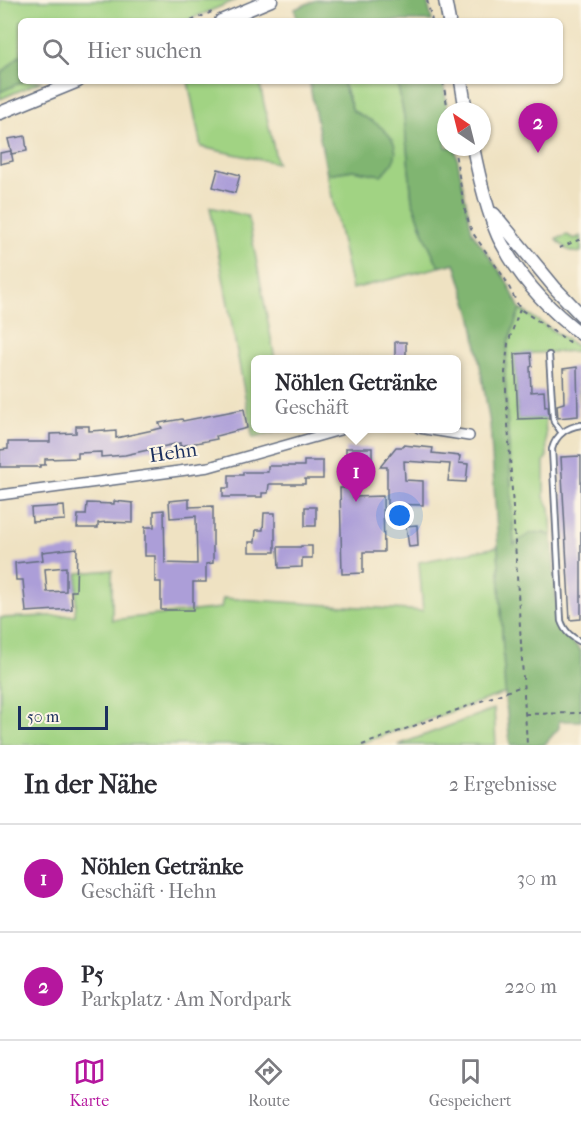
<!DOCTYPE html>
<html lang="de">
<meta charset="utf-8">
<style>
:root{--surface:#fff;--page:#f7f7f7;--text:#2b2b33;--muted:#7c7c81;--line:#e1e1e2;--accent:#b5179e}
body{margin:0;font-family:"IM FELL French Canon",serif;background:var(--page);color:var(--text)}
.compass{position:absolute;left:437px;top:102px;width:54px;height:54px;border-radius:50%;background:var(--surface);box-shadow:0 2px 4px #0004;rotate:325deg}
.scale{position:absolute;left:18px;bottom:15px;width:90px;box-sizing:border-box;padding-left:6px;border:3px solid #1b2f5e;border-top:0;font-size:16px;line-height:21px;white-space:nowrap;color:#1b2f5e;-webkit-text-stroke:4px #fcf5e5;paint-order:stroke}
.you{position:absolute;left:400px;top:516px;width:21px;height:21px;margin:-15px;border:4px solid #fff;border-radius:50%;background:#1a73e8;box-shadow:0 0 0 9px #1a73e833}
.badge{display:grid;place-items:center;width:39px;height:39px;border-radius:50%;background:var(--accent);color:#fff;font-size:20px;font-weight:700}
.pin{position:absolute;translate:-50% -50px;filter:drop-shadow(0 2px 3px #0008)}
.pin::after{content:'';position:absolute;top:32px;width:21px;height:18px;background:inherit;clip-path:polygon(0 0,100% 0,50% 100%)}
.popup{position:absolute;left:251px;top:355px;width:210px;height:78px;box-sizing:border-box;display:grid;place-content:center;border-radius:9px;background:var(--surface);filter:drop-shadow(0 2px 4px #0005);font-size:20px;white-space:nowrap;color:var(--muted)}
.popup b{font-size:22px;color:var(--text)}
.popup::after{content:'';position:absolute;left:50%;top:100%;margin-left:-12px;border:12px solid transparent;border-top-color:var(--surface)}
.list{margin:0;padding:0;list-style:none}
h2{display:flex;justify-content:space-between;align-items:center;height:78px;margin:0;padding:0 24px;font-size:26px}
h2 small{font-size:20px;font-weight:400;color:var(--muted)}
.list li{display:grid;grid-template-columns:39px 1fr auto;gap:18px;align-items:center;box-sizing:border-box;height:108px;padding:0 24px;border-top:2px solid var(--line)}
.list b{display:block;font-size:22px;white-space:nowrap}
.list p{margin:0;font-size:20px;white-space:nowrap;color:var(--muted)}
.list em{font-size:20px;font-style:normal;color:var(--muted)}
.icon{flex:none;width:33px;height:33px;fill:none;stroke:currentColor;stroke-width:2;stroke-linecap:round;stroke-linejoin:round}
.map{position:relative;flex:none;width:581px;height:745px;overflow:hidden}
.search{position:absolute;background:var(--surface);box-shadow:0 2px 4px #0004;left:18px;right:18px;top:18px;height:66px;display:flex;align-items:center;gap:15px;box-sizing:border-box;padding:0 21px;border-radius:9px;color:var(--muted);font-size:22px}
.sheet{height:294px;background:var(--surface)}
nav{display:flex;justify-content:space-around;align-items:center;box-sizing:border-box;height:84px;border-top:2px solid var(--line);background:var(--surface);font-size:16px;color:var(--muted)}
nav a{display:grid;justify-items:center;gap:3px}
nav .on{color:var(--accent)}
.map>svg:first-child{display:block}
.green{fill:#a1d383;stroke:#5e8170;stroke-width:1.5}
.forest{fill:#80b571;stroke:#4e7268;stroke-width:1.5}
.building{fill:#ac9ed8;fill-rule:evenodd}
.lines{fill:none;stroke-linecap:round;stroke-linejoin:round}
.service-casing{stroke:#656e81;stroke-width:8}
.minor-casing{stroke:#656e81;stroke-width:12}
.tertiary-casing{stroke:#656e81;stroke-width:15}
.path{stroke:#656e81;stroke-width:2;stroke-dasharray:4.5 4.5;stroke-linecap:butt}
.service{stroke:#fff;stroke-width:4.5}
.minor{stroke:#fff;stroke-width:9}
.tertiary{stroke:#fff;stroke-width:12}
.labels{text-anchor:middle;stroke-width:4.5;stroke-linejoin:round;paint-order:stroke}
.street-label{font-size:20px;fill:#1b2f5e;stroke:#fcf5e5}
</style>
<div class="map">
<svg width="581" height="745" viewBox="0 0 581 745">
<rect width="100%" height="100%" fill="#fcf5e5"/>
<filter id="ink" filterUnits="userSpaceOnUse"><feTurbulence type="fractalNoise" baseFrequency=".0167" numOctaves="2"/><feDisplacementMap in="SourceGraphic" scale="12" xChannelSelector="R" yChannelSelector="G"/><feConvolveMatrix kernelMatrix="1 2 1 2 8 2 1 2 1" color-interpolation-filters="sRGB"/></filter>
<filter id="wash" filterUnits="userSpaceOnUse"><feTurbulence type="fractalNoise" baseFrequency=".008" numOctaves="4" result="noise"/><feDisplacementMap in="SourceGraphic" scale="24" xChannelSelector="R" yChannelSelector="G"/><feGaussianBlur stdDeviation="1.35" result="paint"/><feColorMatrix in="noise" values="0 0 0 0 0 0 0 0 0 0 0 0 0 0 0 0 0 1.4 0 .05"/><feComposite in="paint" operator="in"/></filter>
<g filter="url(#wash)">
<rect width="100%" height="100%" fill="#efe2c2"/>
<g class="green">
<polygon points="0,0 236,0 186,21 21,21 21,81 42,81 0,99"/>
<polygon points="188,81 259,81 277,163 201,147"/>
<polygon points="342,81 397,81 404,116 412,200 427,241 439,267 352,289 327,174 353,170 381,175 382,128 353,111"/>
<polygon points="210,207 248,216 275,359 256,360 256,428 288,429 253,438"/>
<path d="M567,235L574,239L581,236V252C570,255 563,246 556,239Z"/>
<polygon points="520,309 581,349 581,404 577,351 515,354 518,419 545,418 547,456 544,461 544,497 550,508 552,536 543,532 514,546 505,373 508,343"/>
<polygon points="498,547 505,693 356,745 0,745 0,618 75,615 78,573 112,570 112,620 221,608 223,598 423,611 419,562"/>
<polygon points="494,709 496,745 398,745"/>
</g>
<g class="forest">
<polygon points="316,0 427,0 432,21 384,21 331,18 328,21 297,21 295,9"/>
<polygon points="21,54 21,81 24,81 0,92 1,74"/>
<path d="M309,81H342L353,111C362,116 374,121 382,128C401,145 400,160 381,175L353,170L327,174Z"/>
<path d="M397,81H443L448,111H446V147H455L472,232L506,280L520,309L508,343L505,373L514,545C527,534 534,528 552,536L557,617C561,639 568,636 581,651V721H559V728L544,745H510L505,693L498,547L490,424L472,318L455,263L439,267L427,241L412,200L404,116Z"/>
</g>
<g id="blocks">
<g class="building">
<polygon points="25,136 27,151 11,154 11,151 13,161 0,164 0,153 11,151 8,139"/>
<polygon points="218,169 240,175 235,193 213,187"/>
<rect x="395" y="342" width="11" height="18"/>
<polygon points="531,353 532,366 530,367 531,392 544,391 545,407 548,406 549,418 518,419 515,354"/>
<polygon points="577,367 578,416 558,418 557,405 564,403 563,369"/>
<polygon points="244,409 247,428 216,436 217,439 180,446 180,443 125,455 101,457 101,452 78,453 78,458 45,459 45,465 40,465 40,467 0,467 0,450 8,449 8,442 50,442 50,434 76,433 76,426 89,426 89,431 105,430 105,432 116,431 116,438 162,428 159,423 182,419 183,421"/>
<polygon points="403,445 433,448 432,453 460,456 459,463 468,464 466,482 448,481 450,464 404,461 405,480 423,481 423,505 387,504 387,467 380,467 396,447 403,447"/>
<polygon points="346,448 372,448 372,467 346,468"/>
<polygon points="581,456 581,619 570,620 561,457"/>
<polygon points="304,461 323,461 323,479 305,479 305,484 269,484 268,493 262,493 262,497 223,497 223,488 229,488 229,475 243,475 243,472 268,472 268,466 304,466"/>
<polygon points="340,488 353,488 353,497 383,496 384,552 363,552 363,573 342,574"/>
<polygon points="189,499 189,507 213,506 213,563 206,564 206,582 193,582 193,610 161,610 161,582 155,582 155,556 145,556 145,527 154,527 154,511 164,510 165,563 197,564 196,516 170,518 169,501"/>
<polygon points="114,501 133,503 133,523 107,522 98,523 98,528 77,528 78,515 86,515 87,503 114,504"/>
<polygon points="64,506 65,520 32,522 31,508"/>
<rect x="305" y="507" width="11" height="19"/>
<polygon points="264,513 275,513 275,552 249,552 249,542 255,542 256,530 263,530"/>
<polygon points="417,525 418,546 409,547 406,526"/>
<polygon points="301,546 312,546 312,558 302,558 302,567 279,568 278,547 301,547"/>
<path d="M77,548L76,591H71L72,609L26,612L23,580H16L15,563L43,560L42,552ZM66,567V591L47,592L45,569Z"/>
</g>
</g>
</g>
<g filter="url(#ink)">
<use href="#blocks" fill-opacity="0" stroke="#656e81" stroke-width="1.5"/>
<g class="lines">
<g class="service-casing">
<g id="service">
<polyline points="549,355 553,417 554,422 562,433"/>
<path d="M581,425C567,427 556,435 552,449L561,621C565,632 571,637 581,642"/>
</g>
</g>
<g class="minor-casing">
<g id="minor">
<polyline points="419,428 469,436"/>
<polyline points="0,495 209,467 347,428"/>
</g>
</g>
<g class="tertiary-casing">
<g id="tertiary">
<polyline points="445,0 449,21"/>
<polyline points="221,21 271,0"/>
<polyline points="461,81 466,111"/>
<polyline points="0,113 78,81"/>
<path d="M473,147C479,177 486,208 498,236C501,243 506,250 509,256C528,287 552,312 581,334"/>
<polyline points="494,214 556,289 581,315"/>
</g>
</g>
<g class="path">
<polyline points="427,0 432,21"/>
<polyline points="191,21 212,12"/>
<polyline points="443,81 448,111"/>
<polyline points="454,147 465,211 472,232 505,279 520,309 571,343"/>
<polyline points="559,248 581,239"/>
<polyline points="520,309 508,343 505,373 527,745"/>
<polyline points="525,714 581,713"/>
<polyline points="362,745 522,686"/>
</g>
<use href="#service" class="service"/>
<use href="#minor" class="minor"/>
<use href="#tertiary" class="tertiary"/>
</g>
</g>
<g class="labels">
<g class="street-label">
<text transform="translate(173 452) rotate(-8)" y="7">Hehn</text>
</g>
</g>
</svg>
<svg class="compass" viewBox="-18 -18 36 36"><path d="M0-13l5 13h-10z" fill="#e53935"/><path d="M0 13l5-13h-10z" fill="#7c7c81"/></svg>
<div class="scale">50 m</div>
<div class="you"></div>
<div class="pin badge" style="left:356px;top:502px">1</div>
<div class="popup"><b>Nöhlen Getränke</b>Geschäft</div>
<div class="pin badge" style="left:538px;top:153px">2</div>
<div class="search"><svg class="icon" aria-label="search" viewBox="0 0 24 24"><circle cx="10" cy="10" r="6"/><path d="M15 15l6 6"/></svg>Hier suchen</div>
</div>
<section class="sheet">
<h2>In der Nähe<small>2 Ergebnisse</small></h2>
<ul class="list">
<li><span class="badge">1</span><div><b>Nöhlen Getränke</b><p>Geschäft · Hehn</p></div><em>30 m</em></li>
<li><span class="badge">2</span><div><b>P5</b><p>Parkplatz · Am Nordpark</p></div><em>220 m</em></li>
</ul>
</section>
<nav>
<a class="on"><svg class="icon" aria-label="map" viewBox="0 0 24 24"><path d="M3 6l6-2 6 2 6-2v14l-6 2-6-2-6 2zM9 4v14M15 6v14"/></svg>Karte</a>
<a><svg class="icon" aria-label="directions" viewBox="0 0 24 24"><path d="M12 3l9 9-9 9-9-9zM9 14v-3h6M13 9l2 2-2 2"/></svg>Route</a>
<a><svg class="icon" aria-label="saved" viewBox="0 0 24 24"><path d="M7 4h10v16l-5-4-5 4z"/></svg>Gespeichert</a>
</nav>
